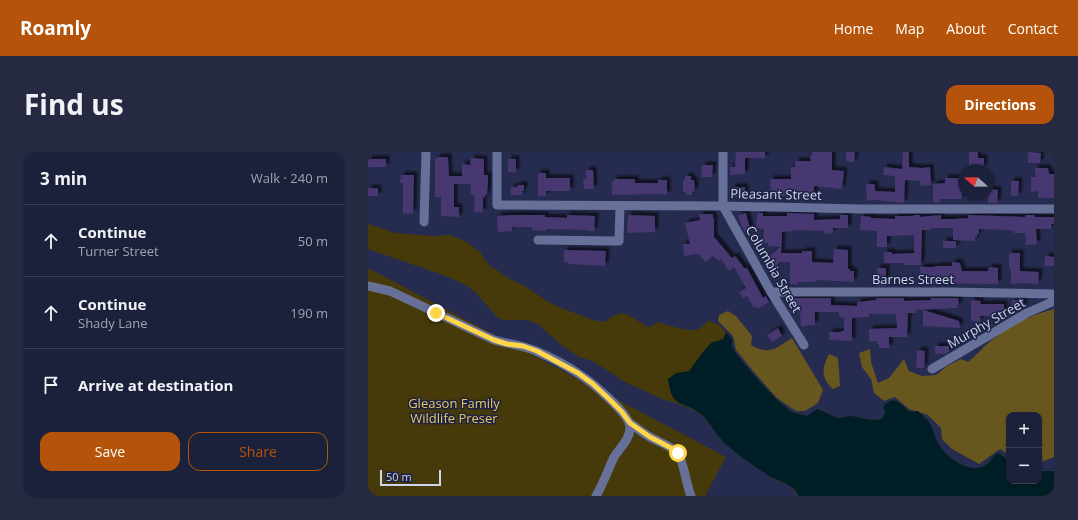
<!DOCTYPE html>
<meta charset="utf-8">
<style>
:root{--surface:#1c213b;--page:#252942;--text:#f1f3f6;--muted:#a0a3af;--line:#3a3e55;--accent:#b45309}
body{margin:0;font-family:"Open Sans",sans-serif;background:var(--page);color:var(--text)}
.controls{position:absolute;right:12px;bottom:12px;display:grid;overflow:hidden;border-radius:8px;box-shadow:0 1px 3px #0004}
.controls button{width:36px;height:36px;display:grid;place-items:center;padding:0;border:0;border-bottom:1px solid var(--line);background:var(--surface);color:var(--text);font:20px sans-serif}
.compass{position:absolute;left:590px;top:12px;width:36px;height:36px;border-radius:50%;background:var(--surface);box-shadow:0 1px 3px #0004;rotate:290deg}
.scale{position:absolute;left:12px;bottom:10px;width:61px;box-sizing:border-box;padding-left:4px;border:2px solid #cfd5eb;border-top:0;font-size:11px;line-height:14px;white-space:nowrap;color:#cfd5eb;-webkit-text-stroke:3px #1c2244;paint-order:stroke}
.stop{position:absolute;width:12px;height:12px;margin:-9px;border:3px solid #ffd54a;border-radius:50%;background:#fff}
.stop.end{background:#ffd54a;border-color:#fff;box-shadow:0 1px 4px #0008}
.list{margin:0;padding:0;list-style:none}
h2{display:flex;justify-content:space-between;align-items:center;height:52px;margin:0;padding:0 16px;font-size:17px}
h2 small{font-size:13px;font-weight:400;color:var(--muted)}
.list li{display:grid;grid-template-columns:26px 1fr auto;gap:12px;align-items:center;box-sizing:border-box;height:72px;padding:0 16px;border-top:1px solid var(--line)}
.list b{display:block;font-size:15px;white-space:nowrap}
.list p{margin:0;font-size:13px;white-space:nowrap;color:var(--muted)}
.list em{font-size:13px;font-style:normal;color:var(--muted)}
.actions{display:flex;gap:8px;padding:12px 16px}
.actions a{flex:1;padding:9px 0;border:1px solid var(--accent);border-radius:12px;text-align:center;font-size:14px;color:var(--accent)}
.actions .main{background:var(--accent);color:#fff}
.icon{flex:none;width:22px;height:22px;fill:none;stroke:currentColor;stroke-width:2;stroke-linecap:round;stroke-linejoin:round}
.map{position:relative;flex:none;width:686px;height:344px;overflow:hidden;border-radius:12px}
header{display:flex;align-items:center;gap:24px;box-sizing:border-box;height:56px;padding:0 20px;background:var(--accent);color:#fff}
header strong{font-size:19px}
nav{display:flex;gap:22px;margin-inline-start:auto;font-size:14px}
.intro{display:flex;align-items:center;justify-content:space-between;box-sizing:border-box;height:96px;padding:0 24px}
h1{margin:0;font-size:28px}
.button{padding:10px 18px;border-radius:12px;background:var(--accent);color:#fff;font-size:14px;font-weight:700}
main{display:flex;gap:24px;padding:0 24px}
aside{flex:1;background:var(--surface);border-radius:12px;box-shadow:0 1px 3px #0004}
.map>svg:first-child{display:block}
.green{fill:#463a0a}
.forest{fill:#67571e}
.water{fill:#001e25}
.building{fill:#473772;filter:url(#shadow)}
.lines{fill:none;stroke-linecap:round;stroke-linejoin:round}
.minor{stroke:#667098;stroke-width:9}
.route{stroke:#ffd54a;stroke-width:5}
.labels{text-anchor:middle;stroke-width:3;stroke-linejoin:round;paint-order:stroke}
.street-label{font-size:13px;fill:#cfd5eb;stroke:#1c2244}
.park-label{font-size:13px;fill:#e6c860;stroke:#1c2244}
</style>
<header>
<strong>Roamly</strong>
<nav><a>Home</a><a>Map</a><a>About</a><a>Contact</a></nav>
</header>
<div class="intro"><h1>Find us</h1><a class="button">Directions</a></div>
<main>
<aside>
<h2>3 min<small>Walk · 240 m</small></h2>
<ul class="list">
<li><svg class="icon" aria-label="ahead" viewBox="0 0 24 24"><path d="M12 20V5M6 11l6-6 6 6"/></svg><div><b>Continue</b><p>Turner Street</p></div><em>50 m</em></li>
<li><svg class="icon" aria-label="ahead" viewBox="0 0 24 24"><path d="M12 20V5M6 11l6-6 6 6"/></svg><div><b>Continue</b><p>Shady Lane</p></div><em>190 m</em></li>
<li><svg class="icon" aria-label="arrive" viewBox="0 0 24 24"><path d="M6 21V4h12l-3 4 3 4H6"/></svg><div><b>Arrive at destination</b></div></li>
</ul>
<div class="actions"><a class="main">Save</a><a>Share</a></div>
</aside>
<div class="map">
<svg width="686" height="344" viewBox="0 0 686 344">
<defs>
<filter id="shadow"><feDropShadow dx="3.5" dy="-3.5" stdDeviation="1" flood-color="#0009"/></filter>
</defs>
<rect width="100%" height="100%" fill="#262c4f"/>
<g class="green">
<path d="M0,72L27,81L66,84L81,83L97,89L111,99L121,113L142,127L155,133L182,151L196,157L225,168L236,170L245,164L255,161L262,164L280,175L285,174L289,170C301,173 322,182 333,176C335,174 338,171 340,169L350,172L364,187V195L369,204L391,229L409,248L424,260L439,264L449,257C456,259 463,264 470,266C474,266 479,264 483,264C493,265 505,271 515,266L517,261L515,255C527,241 532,253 542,260L550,259C554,263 558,266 561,270C565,276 566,282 568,287C575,303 598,322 616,314C622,311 624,305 629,301C643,305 641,317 641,329H671V319H686L678,344H431L423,334L410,329L401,324L370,302L353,287L335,264L326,258L308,251L294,247L255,229L239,218L222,208L211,205L192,192L170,172L159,168H134L128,164L108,141L98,133L75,123L0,97Z"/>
<polygon points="0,116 358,305 337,344 0,344"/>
</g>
<g class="forest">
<path d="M686,157V305L671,311V263H641V303L632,297L611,312L584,297L574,287L573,276L560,263L541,257L527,245L516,249L506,241L503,227L494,215L491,201L502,197L503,210L510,231L521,226L536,207L541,219L554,224L568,223L579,214L593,207L600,210C609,203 616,194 625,187C642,173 665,162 686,157Z"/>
<path d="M360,159L368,164L384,184L383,193C402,204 408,196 424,186L455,238L450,251L437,259H428L409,246L385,219L368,198L365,184L350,169L351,163Z"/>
<path d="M461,202L470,206L472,234L465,237C452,224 454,217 461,202Z"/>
</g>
<path class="water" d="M358,180L364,187V195L369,203L391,229L409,248L424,260L439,264L449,257C456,259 463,264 470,266C474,266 479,264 483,264C493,265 505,271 515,266L517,261L515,255C527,241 532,253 542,260L550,259C554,263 558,266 561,270C565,276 566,282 568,287C575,303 598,322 616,314C622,311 624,305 629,301C643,305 641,317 641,329H671V319H686V344H431C424,330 411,331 398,322C383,312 365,300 352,286C346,279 342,271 335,264C317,247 304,260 300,227L308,221L321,219L335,200L343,191L355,187Z"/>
<g class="building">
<polygon points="368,0 397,0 397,6 377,6 377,22 362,23 362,15 367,15"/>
<polygon points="444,0 464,0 464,18 476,19 474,37 446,34 446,45 426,45 426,47 418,47 418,44 403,44 402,27 423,27 423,15 427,15 427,9 443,9 442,4 444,4"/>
<polygon points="478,0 487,0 486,10 478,9"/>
<polygon points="535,0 541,0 541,15 554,16 562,15 563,33 552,34 552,29 537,28 536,51 507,48 499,49 498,32 507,32 507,39 527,40 527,24 515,23 516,15 534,17"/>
<polygon points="601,0 610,0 610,6 616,6 616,16 601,15"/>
<polygon points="660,0 673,1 672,11 660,11"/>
<polygon points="69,5 80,5 81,24 94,24 94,12 102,13 103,6 116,7 116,23 120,23 120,30 119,43 117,43 117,46 115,45 115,60 106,60 107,44 102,42 103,32 86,32 86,55 91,55 91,65 73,64 73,45 67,45 67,7 69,7"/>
<rect x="0" y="7" width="18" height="8"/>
<rect x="140" y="7" width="8" height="13"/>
<polygon points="334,13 345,13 344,25 333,25"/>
<polygon points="667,16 680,16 681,22 686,22 686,46 670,46 670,39 663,40 663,25 667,25"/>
<polygon points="218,18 225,18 226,37 216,37 215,27 218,27"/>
<polygon points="170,21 178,21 178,26 202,26 202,39 178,39 178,44 170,44"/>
<polygon points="33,23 46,23 45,61 35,62 35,31 32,31"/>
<polygon points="317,24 323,24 323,28 326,28 327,39 324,40 324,43 318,43 318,40 315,40 315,28 317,28"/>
<polygon points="577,26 594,26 594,47 572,47 572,50 565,50 565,32 577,31"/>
<polygon points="246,27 267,27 267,31 290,31 290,28 299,28 299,43 289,42 244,43 244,29 246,29"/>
<polygon points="643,29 651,29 650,44 643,44"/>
<polygon points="149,33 156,33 156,39 154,39 154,43 143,43 143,35 149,35"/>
<polygon points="364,35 377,35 377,44 364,45"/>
<rect x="0" y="36" width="10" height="8"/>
<polygon points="621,37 630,38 629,51 620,51"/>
<polygon points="378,61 382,77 376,79 375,75 374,75 373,73 370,63"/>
<polygon points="389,61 395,61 395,64 419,64 419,61 446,62 446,68 472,67 472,63 480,63 480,76 465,76 465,81 456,82 456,79 425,78 425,79 414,80 413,101 434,101 434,99 444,99 444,110 465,111 466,97 480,98 480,117 482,117 482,119 486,119 486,130 448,128 447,130 430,130 430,132 422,132 422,110 412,110 406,116 404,114 402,116 397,111 399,109 398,107 412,95 400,94 400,91 395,91 396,77 388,76"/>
<polygon points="331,62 345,62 345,66 346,66 346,85 364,106 367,104 377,117 379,116 395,146 398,144 401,150 390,157 389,155 386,156 379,144 375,146 371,140 378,136 366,115 361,119 353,107 351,109 345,104 338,110 330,102 316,104 315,92 322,92 317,71 332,68"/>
<polygon points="143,63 177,63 177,65 199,66 199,63 227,64 226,79 219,79 219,78 178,77 178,79 164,78 164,75 144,75 144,79 130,80 129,64"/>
<polygon points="260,63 287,64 287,80 259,81"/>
<polygon points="545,63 552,63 552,65 573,63 573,67 586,67 600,66 600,63 657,65 657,63 667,63 667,65 686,65 686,72 683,72 683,77 668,77 669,92 658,93 657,81 646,81 646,79 640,78 611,77 611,82 609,82 609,85 607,85 607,89 585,88 585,76 563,76 563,78 554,78 553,113 536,113 536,111 516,111 516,100 524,100 524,102 546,101 546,83 519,84 519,95 509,95 509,79 492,78 493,64 503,65 503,66 527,67 527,64 545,64"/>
<rect x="575" y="89" width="13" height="7"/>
<polygon points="196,98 238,99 237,114 200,112 200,110 196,110"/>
<polygon points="641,101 652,101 652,119 671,120 670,132 652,131 643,132 643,117 641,117"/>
<polygon points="677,104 686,105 686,114 676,114"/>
<polygon points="584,110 592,111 594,119 620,119 621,115 630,116 630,132 553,131 552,115 567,115 567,114 584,114"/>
<polygon points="509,116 518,116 518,134 508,134"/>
<polygon points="423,146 463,146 463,153 489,154 489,150 508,148 509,146 536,146 536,149 563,148 563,146 590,146 591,153 589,153 589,156 548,158 548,161 540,161 539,185 521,185 521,196 511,196 511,192 509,192 509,189 501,189 501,177 529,176 528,162 501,162 501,165 484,166 484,189 461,188 461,180 473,180 473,179 476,179 476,166 471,164 471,160 447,160 447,173 433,174 432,160 422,159"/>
<polygon points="603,148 613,149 612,152 636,152 636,164 612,164 612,170 603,169"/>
<polygon points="644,148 656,149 655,156 643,156"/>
<polygon points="555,158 591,169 592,176 555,174"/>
<polygon points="410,176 414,184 404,190 399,183"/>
<polygon points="567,194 581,194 581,200 578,202 567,202"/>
<polygon points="549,198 557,199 556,216 548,216"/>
</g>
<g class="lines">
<g class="minor">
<polyline points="129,0 129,53 355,54 494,57 686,57"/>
<polyline points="355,0 355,54 403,140 436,193"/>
<polyline points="56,70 58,0"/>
<polyline points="170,88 251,89 252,54"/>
<path d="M0,134L22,139L126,188C140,192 154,193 168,199C182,205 198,213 211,222C222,229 263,262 262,276C262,287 252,296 246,305C240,318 235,332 228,344"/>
<polyline points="403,140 580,140 686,142"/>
<polyline points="564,217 659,161 686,149"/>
<path d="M262,271C268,275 275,281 282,285C292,291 306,294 312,306C317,317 318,332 323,344"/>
</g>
</g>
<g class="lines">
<polyline class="route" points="68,161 126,188 139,192 155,194 169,199 210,221 225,232 241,247 254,260 262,271 282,285 305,297 310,301"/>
</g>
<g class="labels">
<g class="street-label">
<text transform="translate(408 42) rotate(1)" y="5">Pleasant Street</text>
<text transform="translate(406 117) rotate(60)" y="5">Columbia Street</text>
<text x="545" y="132">Barnes Street</text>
<text transform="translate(618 171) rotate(-30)" y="5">Murphy Street</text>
</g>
<g class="park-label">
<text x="86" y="256">Gleason Family<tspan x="86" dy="15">Wildlife Preser</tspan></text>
</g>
</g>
</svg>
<div class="controls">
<button>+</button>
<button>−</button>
</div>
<svg class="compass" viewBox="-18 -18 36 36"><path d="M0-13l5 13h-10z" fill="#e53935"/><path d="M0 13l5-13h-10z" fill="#a0a3af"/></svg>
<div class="scale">50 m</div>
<div class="stop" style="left:310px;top:301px"></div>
<div class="stop end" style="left:68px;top:161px"></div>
</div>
</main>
